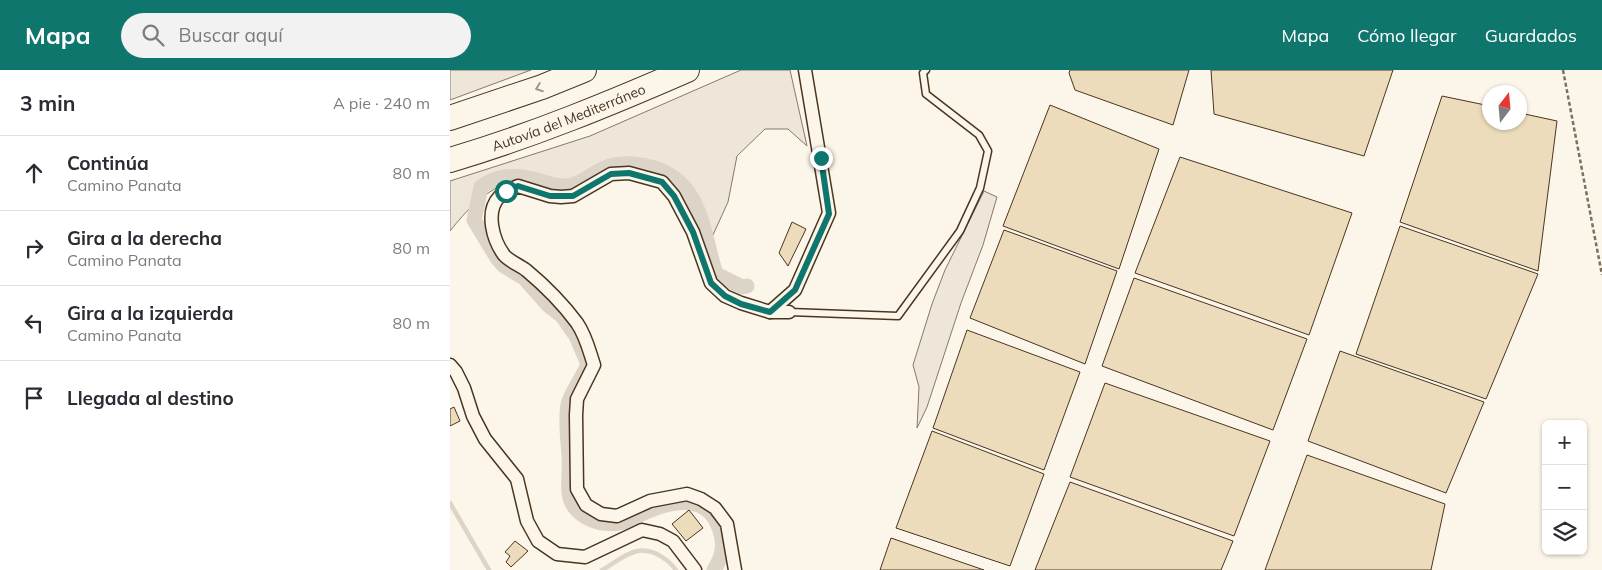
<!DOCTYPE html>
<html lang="es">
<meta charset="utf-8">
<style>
:root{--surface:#fff;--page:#f2f2f3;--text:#2b2b33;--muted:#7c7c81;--line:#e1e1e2;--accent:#0f766e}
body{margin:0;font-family:Mulish,sans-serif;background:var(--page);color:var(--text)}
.controls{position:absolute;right:15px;bottom:15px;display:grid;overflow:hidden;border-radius:8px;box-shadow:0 1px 4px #0004}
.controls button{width:45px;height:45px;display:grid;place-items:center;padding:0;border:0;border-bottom:1px solid var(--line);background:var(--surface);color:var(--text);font:25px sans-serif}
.compass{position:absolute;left:1032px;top:15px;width:45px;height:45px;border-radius:50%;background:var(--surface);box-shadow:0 1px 4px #0004;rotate:16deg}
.stop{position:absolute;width:15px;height:15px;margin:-11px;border:4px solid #0f766e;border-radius:50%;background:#fff}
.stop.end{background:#0f766e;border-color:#fff;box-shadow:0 1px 5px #0008}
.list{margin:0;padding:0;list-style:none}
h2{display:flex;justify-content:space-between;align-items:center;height:65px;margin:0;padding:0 20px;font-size:21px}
h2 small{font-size:16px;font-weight:400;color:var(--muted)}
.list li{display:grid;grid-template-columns:32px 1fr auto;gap:15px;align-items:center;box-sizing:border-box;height:75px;padding:0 20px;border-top:1px solid var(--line)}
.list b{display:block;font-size:19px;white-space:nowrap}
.list p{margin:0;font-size:16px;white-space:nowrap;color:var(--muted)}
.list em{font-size:16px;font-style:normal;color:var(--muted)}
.icon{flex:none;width:28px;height:28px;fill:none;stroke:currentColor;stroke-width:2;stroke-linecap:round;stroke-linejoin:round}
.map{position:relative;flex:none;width:1152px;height:500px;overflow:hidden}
header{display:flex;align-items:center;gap:30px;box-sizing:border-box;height:70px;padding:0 25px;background:var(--accent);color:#fff}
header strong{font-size:24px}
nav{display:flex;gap:28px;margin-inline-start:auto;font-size:18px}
.search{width:350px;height:45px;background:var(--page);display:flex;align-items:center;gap:12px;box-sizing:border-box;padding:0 18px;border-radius:28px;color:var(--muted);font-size:19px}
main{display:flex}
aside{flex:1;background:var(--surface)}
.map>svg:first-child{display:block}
.green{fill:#ede6d9;stroke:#887966}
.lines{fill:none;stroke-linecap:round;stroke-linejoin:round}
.stream{stroke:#dcd4c6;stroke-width:4.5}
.canal{stroke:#dcd4c6;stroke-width:15}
.building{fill:#ecdcbc;stroke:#4a3520}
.service-casing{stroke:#4a3520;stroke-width:9}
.minor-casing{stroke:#4a3520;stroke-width:15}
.motorway-casing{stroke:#4a3520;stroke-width:26}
.path{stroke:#7f6f5c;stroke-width:2.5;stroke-dasharray:4 2.5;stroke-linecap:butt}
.service{stroke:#fbf6e9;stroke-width:6}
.minor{stroke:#fbf6e9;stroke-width:12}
.motorway{stroke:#fbf6e9;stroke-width:24}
.oneway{stroke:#a29684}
.route{stroke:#0f766e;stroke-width:6}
.labels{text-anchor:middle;stroke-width:4;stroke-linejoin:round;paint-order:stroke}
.street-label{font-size:14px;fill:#4a3520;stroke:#fbf6e9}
</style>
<header>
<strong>Mapa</strong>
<div class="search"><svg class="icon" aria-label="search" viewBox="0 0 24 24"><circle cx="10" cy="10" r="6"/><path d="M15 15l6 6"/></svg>Buscar aquí</div>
<nav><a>Mapa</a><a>Cómo llegar</a><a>Guardados</a></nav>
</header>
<main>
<aside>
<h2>3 min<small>A pie · 240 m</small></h2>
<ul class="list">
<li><svg class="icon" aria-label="ahead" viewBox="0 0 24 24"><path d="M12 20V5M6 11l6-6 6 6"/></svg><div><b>Continúa</b><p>Camino Panata</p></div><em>80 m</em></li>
<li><svg class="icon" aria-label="right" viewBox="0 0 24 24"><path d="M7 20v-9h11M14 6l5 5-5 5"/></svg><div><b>Gira a la derecha</b><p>Camino Panata</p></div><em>80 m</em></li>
<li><svg class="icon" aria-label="left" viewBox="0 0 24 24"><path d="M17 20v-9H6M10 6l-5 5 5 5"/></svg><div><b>Gira a la izquierda</b><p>Camino Panata</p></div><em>80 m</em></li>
<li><svg class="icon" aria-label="arrive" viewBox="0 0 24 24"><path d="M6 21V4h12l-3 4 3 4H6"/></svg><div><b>Llegada al destino</b></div></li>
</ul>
</aside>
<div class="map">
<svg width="1152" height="500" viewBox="0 0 1152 500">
<rect width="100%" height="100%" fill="#fbf6e9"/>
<g class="green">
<polygon points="0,0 81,0 0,30"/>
<path d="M291,0H340L357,76L338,59H315L287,86L278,132L262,167L257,181C246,140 239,108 193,98C184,96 163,96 155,99C144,104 135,115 123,119C106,124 88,112 71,109C66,108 62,111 57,113C32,123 16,141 0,161V111L140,66Z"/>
<polygon points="534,121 547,127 533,175 511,233 477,337 467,358 469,317 463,295 482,234 495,200"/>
</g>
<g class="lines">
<g class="stream">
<polyline points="0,433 39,500"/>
<path d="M152,500C173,488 188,471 212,487C218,491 222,494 226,500"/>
</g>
<path class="canal" d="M264,500C271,489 275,477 271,464C262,427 231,428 201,440C191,443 180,451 169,453C148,456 122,446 119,423C118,410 120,397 119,385C118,369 115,351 118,335C119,326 134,305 138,294L126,266L112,246L98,235L74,208L54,196L47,188L24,150L31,117C46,106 65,104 82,109C93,111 104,117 115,116C132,116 144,100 160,96C172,92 185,94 197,96C252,108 252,160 266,204L292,217L297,216"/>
</g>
<g class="building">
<polygon points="620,0 739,0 723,55 625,20 619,3"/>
<polygon points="761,0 943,0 914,86 764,44"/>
<polygon points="992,26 1040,36 1040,52 1070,52 1070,43 1107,51 1088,201 950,152"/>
<polygon points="600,35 709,79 669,199 553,156"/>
<polygon points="730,87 902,143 859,265 685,203"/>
<polygon points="342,152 356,159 338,196 329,183"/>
<polygon points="950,156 1088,204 1036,329 906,284"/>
<polygon points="554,160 667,201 635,294 520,248"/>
<polygon points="684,208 857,269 823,360 652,296"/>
<polygon points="517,260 630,302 594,400 483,358"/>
<polygon points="890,281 1034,332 996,423 858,371"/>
<polygon points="655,313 820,371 784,466 620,407"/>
<polygon points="4,337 10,351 0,356 0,339"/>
<polygon points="482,361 594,404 560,496 446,458"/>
<polygon points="857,385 995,434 981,500 815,500"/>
<polygon points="620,412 783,471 771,500 585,500"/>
<polygon points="239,440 253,458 236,471 222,454"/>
<polygon points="441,468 534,500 430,500"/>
<polygon points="65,471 78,481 61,497 56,492 60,486 55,482"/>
</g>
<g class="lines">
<g class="service-casing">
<polyline id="service" points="339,242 448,246 510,161 530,118 538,81 529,65 476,24 473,3 476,0"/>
</g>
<g class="minor-casing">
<g id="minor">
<polyline points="320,242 345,220 379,143 355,0"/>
<polyline points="0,295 6,302 14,318 23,346 35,369 67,409 77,451 88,471 107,484 135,487 192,460 210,464 223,471 245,500"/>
<path d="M285,500L277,454L265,438L251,429L237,424L200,431L167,446L151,444L136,435L127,419L126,345L127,329L144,295C139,280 136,266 127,253C113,234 94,215 76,200C69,195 59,191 54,185C43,170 35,142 49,127C54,121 62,119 68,116L100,126L111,127L123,126L161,104L179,103L212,112L224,126L243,162L261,213L275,226L291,233L320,242H339"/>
</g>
</g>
<g class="motorway-casing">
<g id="motorway">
<polyline points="0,48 92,17 134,0"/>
<path id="s1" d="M0,90C81,66 159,34 237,0"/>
</g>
</g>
<polyline class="path" points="1113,0 1152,205"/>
<use href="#service" class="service"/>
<use href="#minor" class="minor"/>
<use href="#motorway" class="motorway"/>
</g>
<defs><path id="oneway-chevron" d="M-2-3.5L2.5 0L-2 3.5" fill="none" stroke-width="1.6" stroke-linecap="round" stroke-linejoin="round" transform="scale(1.25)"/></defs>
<use class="oneway" href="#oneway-chevron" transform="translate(89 18) rotate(160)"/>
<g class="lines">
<polyline class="route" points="56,121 68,116 100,126 123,126 161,104 179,103 212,112 224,126 243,162 261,213 275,226 291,234 320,242 345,220 379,144 371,88"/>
</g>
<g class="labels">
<g class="street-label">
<text dy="5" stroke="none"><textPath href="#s1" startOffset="126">Autovía del Mediterráneo</textPath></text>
</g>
</g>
</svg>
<div class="controls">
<button>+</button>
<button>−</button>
<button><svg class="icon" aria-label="layers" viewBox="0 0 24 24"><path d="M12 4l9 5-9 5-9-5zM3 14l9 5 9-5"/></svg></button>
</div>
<svg class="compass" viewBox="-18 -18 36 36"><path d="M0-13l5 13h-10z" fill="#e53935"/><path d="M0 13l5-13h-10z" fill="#7c7c81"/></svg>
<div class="stop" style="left:56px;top:121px"></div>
<div class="stop end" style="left:371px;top:88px"></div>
</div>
</main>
